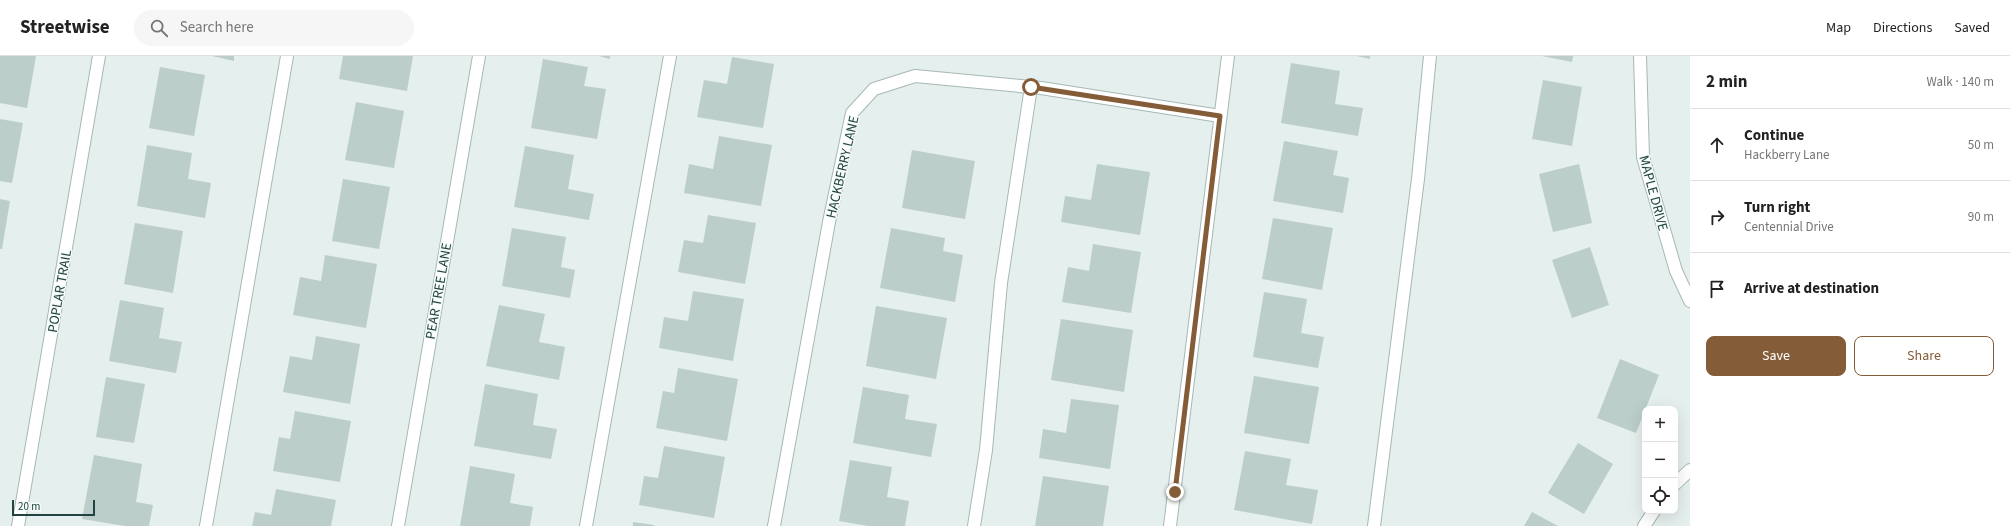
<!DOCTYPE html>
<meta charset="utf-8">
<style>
:root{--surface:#fff;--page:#f6f6f6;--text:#222;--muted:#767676;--line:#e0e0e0;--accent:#855c38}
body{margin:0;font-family:"Source Sans 3",sans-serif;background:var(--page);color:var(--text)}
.controls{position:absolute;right:12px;bottom:12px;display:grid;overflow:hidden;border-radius:8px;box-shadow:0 4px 16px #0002}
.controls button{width:36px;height:36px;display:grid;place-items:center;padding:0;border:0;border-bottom:1px solid var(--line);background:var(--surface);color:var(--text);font:20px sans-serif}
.scale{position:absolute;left:12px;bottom:10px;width:83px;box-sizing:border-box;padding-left:4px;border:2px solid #214442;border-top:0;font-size:11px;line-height:14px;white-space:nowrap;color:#214442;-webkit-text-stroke:3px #f6fbfa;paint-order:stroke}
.stop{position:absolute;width:12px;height:12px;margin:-9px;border:3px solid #855c38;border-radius:50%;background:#fff}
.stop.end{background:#855c38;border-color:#fff;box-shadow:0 1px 4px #0008}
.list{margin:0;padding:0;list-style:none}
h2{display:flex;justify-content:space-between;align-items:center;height:52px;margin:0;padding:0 16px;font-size:17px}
h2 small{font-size:13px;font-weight:400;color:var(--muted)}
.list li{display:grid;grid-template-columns:26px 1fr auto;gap:12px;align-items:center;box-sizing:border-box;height:72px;padding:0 16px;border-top:1px solid var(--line)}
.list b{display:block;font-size:15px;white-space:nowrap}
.list p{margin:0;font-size:13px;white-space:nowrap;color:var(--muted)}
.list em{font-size:13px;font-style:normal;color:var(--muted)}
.actions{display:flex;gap:8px;padding:12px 16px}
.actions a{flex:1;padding:9px 0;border:1px solid var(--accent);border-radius:8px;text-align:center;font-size:14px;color:var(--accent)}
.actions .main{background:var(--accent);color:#fff}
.icon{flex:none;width:22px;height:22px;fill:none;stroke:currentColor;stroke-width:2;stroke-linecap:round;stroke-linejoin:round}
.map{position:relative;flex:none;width:1690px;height:470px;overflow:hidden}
header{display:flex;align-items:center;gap:24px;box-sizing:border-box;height:56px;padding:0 20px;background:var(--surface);border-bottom:1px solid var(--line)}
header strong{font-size:19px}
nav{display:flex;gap:22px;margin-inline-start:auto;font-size:14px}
.search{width:280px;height:36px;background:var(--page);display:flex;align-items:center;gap:10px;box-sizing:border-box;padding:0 14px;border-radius:22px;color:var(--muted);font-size:15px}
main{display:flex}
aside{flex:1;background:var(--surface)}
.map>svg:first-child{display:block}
.building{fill:#bcceca}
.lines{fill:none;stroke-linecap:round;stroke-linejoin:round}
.lane-casing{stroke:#a6b8b6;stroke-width:14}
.street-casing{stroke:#a6b8b6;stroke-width:14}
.lane{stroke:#fff;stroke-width:12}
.street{stroke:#fff;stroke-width:12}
.route{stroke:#855c38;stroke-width:5}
.labels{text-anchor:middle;stroke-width:3;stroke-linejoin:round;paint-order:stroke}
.street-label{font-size:14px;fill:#214442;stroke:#f6fbfa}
</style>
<header>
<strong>Streetwise</strong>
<div class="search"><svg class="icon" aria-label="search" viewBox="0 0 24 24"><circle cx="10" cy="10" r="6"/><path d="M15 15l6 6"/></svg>Search here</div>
<nav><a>Map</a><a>Directions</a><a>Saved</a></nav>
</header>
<main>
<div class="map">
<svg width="1690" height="470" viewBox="0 0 1690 470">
<rect width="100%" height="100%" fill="#e5efed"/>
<g class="building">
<polygon points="0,0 36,0 27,52 0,47"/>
<polygon points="212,0 234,0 234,5"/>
<polygon points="343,0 413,0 407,35 339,23"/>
<polygon points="599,0 610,0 610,3"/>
<polygon points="1357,0 1370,0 1370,3"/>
<polygon points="1542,0 1573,0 1572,6"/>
<polygon points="732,1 774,8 763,72 697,61 704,24 727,28"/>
<polygon points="543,3 588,11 584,30 606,33 597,83 531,72"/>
<polygon points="1291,7 1340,15 1335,48 1363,52 1358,80 1281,67"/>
<polygon points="160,11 205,19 194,80 149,72"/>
<polygon points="1543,24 1582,31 1572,90 1532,83"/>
<polygon points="356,46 404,55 394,112 345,104"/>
<polygon points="0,63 23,67 12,127 0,125"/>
<polygon points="719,80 772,89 761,150 684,137 689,108 713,113"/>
<polygon points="1284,85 1338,95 1333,119 1349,122 1343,157 1273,145"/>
<polygon points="147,89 192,97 188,123 211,127 205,162 137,150"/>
<polygon points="525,90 574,99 568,133 594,138 589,164 514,151"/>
<polygon points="912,94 975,105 965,163 902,152"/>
<polygon points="1097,108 1150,116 1140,179 1061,166 1065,140 1091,144"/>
<polygon points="1579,108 1592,167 1553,176 1539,118"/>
<polygon points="343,123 390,131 379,193 332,185"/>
<polygon points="0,143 10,145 2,193 0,193"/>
<polygon points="708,159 756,167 745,228 678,216 684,184 703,187"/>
<polygon points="1273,162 1333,172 1322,234 1262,223"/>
<polygon points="135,167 183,175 173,237 124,228"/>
<polygon points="512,172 566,181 561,211 575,214 570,242 502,230"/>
<polygon points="891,172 945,182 943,195 963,199 955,246 880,232"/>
<polygon points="1093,188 1141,196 1131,257 1062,246 1068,211 1089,215"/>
<polygon points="1590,191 1609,249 1572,262 1552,204"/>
<polygon points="325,199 377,208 366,272 293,259 300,221 321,225"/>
<polygon points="693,235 744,243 733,305 659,292 664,261 688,265"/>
<polygon points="1264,236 1307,243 1301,277 1324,281 1318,312 1253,301"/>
<polygon points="120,244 164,252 159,282 182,286 176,317 109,305"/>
<polygon points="499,249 545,258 539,286 565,291 559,324 486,310"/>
<polygon points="876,250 947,262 936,323 866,310"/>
<polygon points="1061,263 1133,274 1124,336 1051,324"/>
<polygon points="316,280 360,288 350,348 283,336 290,300 312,304"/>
<polygon points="1620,303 1659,319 1636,377 1597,362"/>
<polygon points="678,312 738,323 727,385 656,372 663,335 674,337"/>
<polygon points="1254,320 1319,331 1309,388 1244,377"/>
<polygon points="106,321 145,328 134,387 96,381"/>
<polygon points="485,328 538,338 533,369 557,373 551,403 474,390"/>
<polygon points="863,331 909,339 905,363 937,368 931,401 853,387"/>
<polygon points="1071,343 1119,349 1110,413 1039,402 1043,373 1066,377"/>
<polygon points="295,355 351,365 340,426 273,415 279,381 290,383"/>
<polygon points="1578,387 1613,408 1584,458 1548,437"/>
<polygon points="664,390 725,401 714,462 639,449 644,420 658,422"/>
<polygon points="1245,395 1291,403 1286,429 1318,434 1312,468 1234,454"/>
<polygon points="94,399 142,408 136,446 153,449 149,470 125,470 82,463"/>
<polygon points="850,404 892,411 887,441 909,445 905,470 868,470 839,465"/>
<polygon points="470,410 515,418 510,447 533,451 530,470 460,470"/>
<polygon points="1043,420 1109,430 1103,470 1035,470"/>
<polygon points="276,433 336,444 331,470 252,470 255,456 271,459"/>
<polygon points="1532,456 1558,470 1524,470"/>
<polygon points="633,466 654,469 654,470 633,470"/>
</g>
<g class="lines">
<g class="lane-casing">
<g id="lane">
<polyline points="206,470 287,0"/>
<polyline points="586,470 670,0"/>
<polyline points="974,470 986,394 1001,227 1031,31"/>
<polyline points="1374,470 1418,123 1430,0"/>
</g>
</g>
<g class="street-casing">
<g id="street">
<polyline points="1640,0 1643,101 1676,215 1690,245"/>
<polyline points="1675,428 1690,414"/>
<polyline points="18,470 99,0"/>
<polyline points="398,470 479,0"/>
<polyline points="774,470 829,166 852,57 874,33 915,20 1041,32 1220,60"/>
<polyline points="1170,470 1228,0"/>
<polyline points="1644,470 1654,455"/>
</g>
</g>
<use href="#lane" class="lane"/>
<use href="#street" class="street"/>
</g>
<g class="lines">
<polyline class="route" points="1031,31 1220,60 1175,436"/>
</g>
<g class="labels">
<g class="street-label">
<text transform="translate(842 111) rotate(-77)" y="5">HACKBERRY LANE</text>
<text transform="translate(1654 137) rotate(75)" y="5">MAPLE DRIVE</text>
<text transform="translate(59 235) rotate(-80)" y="5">POPLAR TRAIL</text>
<text transform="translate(438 235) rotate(-80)" y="5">PEAR TREE LANE</text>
</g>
</g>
</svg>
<div class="controls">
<button>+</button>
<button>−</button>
<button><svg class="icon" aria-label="locate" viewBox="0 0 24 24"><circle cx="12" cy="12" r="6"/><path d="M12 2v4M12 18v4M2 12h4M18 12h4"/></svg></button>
</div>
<div class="scale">20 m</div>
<div class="stop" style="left:1031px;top:31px"></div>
<div class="stop end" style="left:1175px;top:436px"></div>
</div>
<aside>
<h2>2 min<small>Walk · 140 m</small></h2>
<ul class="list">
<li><svg class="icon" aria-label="ahead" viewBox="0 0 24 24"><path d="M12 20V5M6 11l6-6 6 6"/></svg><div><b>Continue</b><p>Hackberry Lane</p></div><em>50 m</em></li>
<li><svg class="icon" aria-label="right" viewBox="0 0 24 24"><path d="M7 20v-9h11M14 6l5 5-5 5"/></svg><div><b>Turn right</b><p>Centennial Drive</p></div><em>90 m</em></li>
<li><svg class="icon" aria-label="arrive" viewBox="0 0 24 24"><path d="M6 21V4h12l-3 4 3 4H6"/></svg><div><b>Arrive at destination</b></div></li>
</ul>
<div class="actions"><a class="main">Save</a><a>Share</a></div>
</aside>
</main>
